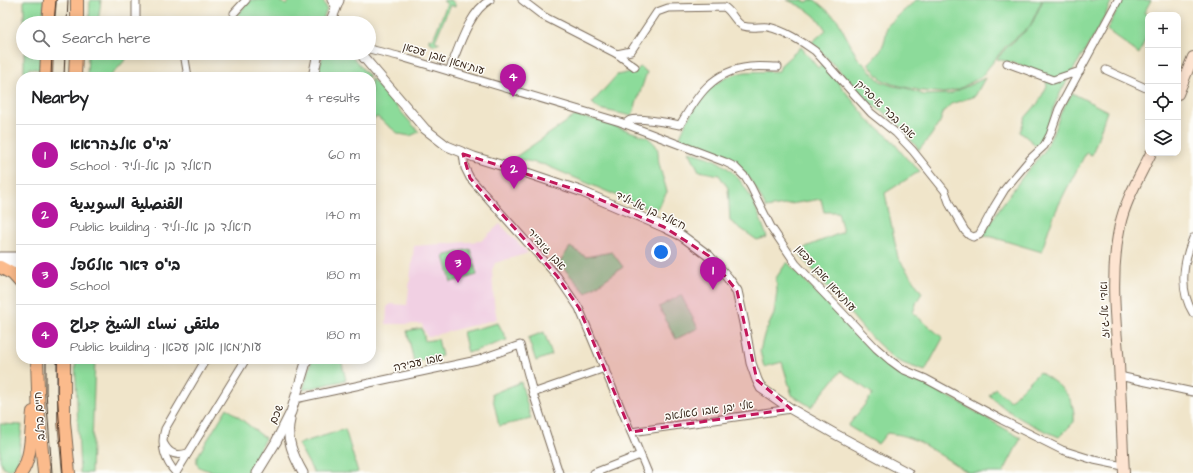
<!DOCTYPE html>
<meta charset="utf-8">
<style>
:root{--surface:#fff;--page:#f6f6f6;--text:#202124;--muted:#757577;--line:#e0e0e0;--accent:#b5179e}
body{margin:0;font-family:"Architects Daughter","Playpen Sans Arabic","Playpen Sans Hebrew",sans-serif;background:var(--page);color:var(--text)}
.controls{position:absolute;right:12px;top:12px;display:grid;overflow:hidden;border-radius:8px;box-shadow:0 2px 10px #0003}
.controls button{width:36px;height:36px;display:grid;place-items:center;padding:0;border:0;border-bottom:1px solid var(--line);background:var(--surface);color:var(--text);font:20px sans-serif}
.you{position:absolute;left:661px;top:252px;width:14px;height:14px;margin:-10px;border:3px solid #fff;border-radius:50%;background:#1a73e8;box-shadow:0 0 0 6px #1a73e833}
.badge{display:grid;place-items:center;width:26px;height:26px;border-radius:50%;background:var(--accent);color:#fff;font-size:13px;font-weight:700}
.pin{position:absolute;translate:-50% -33px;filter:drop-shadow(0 1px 2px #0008)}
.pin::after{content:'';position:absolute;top:21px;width:14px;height:12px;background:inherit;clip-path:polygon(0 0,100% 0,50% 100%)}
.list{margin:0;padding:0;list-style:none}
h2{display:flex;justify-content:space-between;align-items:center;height:52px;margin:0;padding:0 16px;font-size:17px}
h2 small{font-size:13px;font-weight:400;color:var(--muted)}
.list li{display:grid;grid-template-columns:26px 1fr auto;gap:12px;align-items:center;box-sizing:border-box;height:60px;padding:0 16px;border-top:1px solid var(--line)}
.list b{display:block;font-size:15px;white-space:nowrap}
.list p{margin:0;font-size:13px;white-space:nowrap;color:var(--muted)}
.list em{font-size:13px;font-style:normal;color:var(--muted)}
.icon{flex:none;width:22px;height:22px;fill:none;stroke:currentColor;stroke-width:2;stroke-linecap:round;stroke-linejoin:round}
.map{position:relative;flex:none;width:1193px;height:473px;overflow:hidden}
.search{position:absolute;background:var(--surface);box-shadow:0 2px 10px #0003;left:16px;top:16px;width:360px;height:44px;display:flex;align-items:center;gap:10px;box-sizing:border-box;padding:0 14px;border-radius:22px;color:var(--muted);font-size:15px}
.panel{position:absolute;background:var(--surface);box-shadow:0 2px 10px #0003;left:16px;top:72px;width:360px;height:292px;border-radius:16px}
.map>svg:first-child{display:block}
.built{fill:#f1d0e3}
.green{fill:#8cdb9a;stroke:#64825c}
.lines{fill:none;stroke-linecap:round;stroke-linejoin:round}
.minor-casing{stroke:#7a6b5a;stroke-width:9}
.tertiary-casing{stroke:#7a6b5a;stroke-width:11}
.secondary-casing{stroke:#7a6b5a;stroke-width:12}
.trunk-casing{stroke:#7a6b5a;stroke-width:14}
.minor{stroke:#fff;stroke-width:7}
.tertiary{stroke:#fff;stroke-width:9}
.secondary{stroke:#fde4d1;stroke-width:10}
.trunk{stroke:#fbbb8c;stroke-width:12}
.tram{stroke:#3b2a1e;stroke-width:1}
.marked{fill:#c2185b;fill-opacity:0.2;stroke:#c2185b;stroke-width:3;stroke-dasharray:8 5;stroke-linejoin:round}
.labels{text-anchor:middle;stroke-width:3;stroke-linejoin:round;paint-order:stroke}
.street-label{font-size:11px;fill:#3b2a1e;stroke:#fdfcf7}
</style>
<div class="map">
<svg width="1193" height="473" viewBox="0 0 1193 473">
<rect width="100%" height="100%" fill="#fdfcf7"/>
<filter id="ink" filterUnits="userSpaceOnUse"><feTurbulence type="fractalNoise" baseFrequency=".025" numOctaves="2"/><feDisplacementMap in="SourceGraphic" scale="8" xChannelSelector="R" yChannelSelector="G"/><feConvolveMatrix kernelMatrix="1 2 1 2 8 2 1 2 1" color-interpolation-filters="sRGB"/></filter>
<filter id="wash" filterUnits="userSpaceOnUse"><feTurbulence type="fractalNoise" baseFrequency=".012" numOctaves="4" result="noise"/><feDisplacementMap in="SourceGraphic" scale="16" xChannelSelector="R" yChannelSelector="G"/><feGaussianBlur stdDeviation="0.9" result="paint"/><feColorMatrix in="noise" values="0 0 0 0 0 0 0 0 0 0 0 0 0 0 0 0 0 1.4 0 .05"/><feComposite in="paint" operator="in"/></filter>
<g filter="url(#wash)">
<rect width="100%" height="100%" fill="#f0e5ca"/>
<polygon class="built" points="500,224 528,253 495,263 492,270 494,303 497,319 427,337 422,324 386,324 387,307 391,304 407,305 414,246 481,241"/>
<g class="green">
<polygon points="24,0 44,0 43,23 24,23"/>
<polygon points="90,0 101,0 98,23 89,23"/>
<polygon points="250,0 279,0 286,5 290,0 323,0 327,9 321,23 231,23"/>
<polygon points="446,0 451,0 455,4 455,7 450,5 435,41 440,43 435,45 429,42 429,38 433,39 447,4 443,1"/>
<path d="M787,0H801L807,2L810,0H815L837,19L857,57L880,81L893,86L906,88L924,95L950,94L985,78L975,96L951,104L944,111L940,122L930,137L919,150L898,123L869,102L812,42L826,30C815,13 805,8 787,0Z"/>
<path d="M916,0H1042L1030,26L1005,47L981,77L959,89L944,93L922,91L892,84L881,79L868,64C882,51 885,45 887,26Z"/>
<path d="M1043,0H1112C1097,37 1071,68 1055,104C1053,110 1052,116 1050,122C1047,131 1043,139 1037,146L1020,132L1025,118L1038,103L1047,86L1045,76L1021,65L997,59L1006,48L1031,26Z"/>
<polygon points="1122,0 1151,0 1144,13 1148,15 1148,33 1139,54 1107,30"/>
<path d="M801,47L818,68L823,65L828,70L870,122L890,138L906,158L920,171L885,193L898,258L922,293L917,301L913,313L943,338L925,371L905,364L894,359L866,332L801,256V252L806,247L843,232L838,212H824L821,199L766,208C744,162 728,152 679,139C692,107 708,78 745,72C756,71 768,72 779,71L781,65Z"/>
<polygon points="24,53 43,53 42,70 29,68 28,77 24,77"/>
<polygon points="88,53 127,53 126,59 110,77 87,77"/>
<polygon points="326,53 349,53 370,77 317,77 322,58"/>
<polygon points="640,67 647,72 632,116 599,109 592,103 617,75 636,71"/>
<polygon points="371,79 372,79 419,132 410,136 399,134 377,117 371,120"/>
<path d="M1072,93L1107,111L1092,155L1086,153C1069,185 1050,216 1042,252L992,237L983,236L999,209L1027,171L1043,153L1053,133L1061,112Z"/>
<path d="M575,116L597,120L647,137C661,148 657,149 659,164C661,173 665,183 667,192L655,212L545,165L514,158Z"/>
<path d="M689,151C697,154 707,156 715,160C746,176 756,207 767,237L757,240L730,221L728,188L719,175L699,171Z"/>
<polygon points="570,247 586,257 612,252 623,267 586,293 559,263"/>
<polygon points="470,249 477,275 451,282 444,256"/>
<polygon points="787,262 875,354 902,375 924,384 955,400 1021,438 1003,473 969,473 918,441 901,435 887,433 878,444 848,426 873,394 841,371 811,407 792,395 782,362 764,367 760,351 764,335 774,314 777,291 776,278"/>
<polygon points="681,295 698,328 676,339 659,307"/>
<polygon points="498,323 507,340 468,353 463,332"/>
<polygon points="422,328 425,341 438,339 442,356 414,362 407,331"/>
<polygon points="544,332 552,355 536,361 528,338"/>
<polygon points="75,359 95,359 91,473 80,473"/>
<polygon points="312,359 341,359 346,380 303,390"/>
<path d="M1039,372C1060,385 1076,396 1074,422L1059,437C1031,425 1011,416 989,395L995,388L1010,401Z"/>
<polygon points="521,382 531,419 499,426 492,394"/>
<path d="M227,408L265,438L249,471L246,473C236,473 205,473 198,466C196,464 197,460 197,457Z"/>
<polygon points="0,424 22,425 18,464 14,468 9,470 3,467 0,460"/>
<polygon points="345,429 358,472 354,473 314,473 298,444"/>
</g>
</g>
<g filter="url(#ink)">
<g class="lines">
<g class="minor-casing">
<g id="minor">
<polyline points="136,0 136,23"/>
<polyline points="331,0 336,7"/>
<path d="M522,0L543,16L617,54L631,51L657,12L668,8L724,7C732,11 735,23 743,26C752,29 760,26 768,27C783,30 803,42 815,51L871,113L896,133L913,151L945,191L950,205L965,231L969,235L973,237L979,235L994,207L1005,189L1031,158L1044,146L1050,135L1059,109L1118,0"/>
<polyline points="234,13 246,0"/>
<polyline points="369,49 398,56 620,122 725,162 735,167 745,177 751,187 771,227 796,264 876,348 891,361 902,369 926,379 1002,420 1062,450 1094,460 1123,466"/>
<polyline points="184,53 188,77"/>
<polyline points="617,54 635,67"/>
<polyline points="1007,63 1053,80 1080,71"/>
<polyline points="1106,70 1148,89"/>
<path d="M449,71C458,50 469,11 490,0"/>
<path d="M625,124C625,123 630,120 630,120C640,117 669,123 680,125C697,96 712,71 750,67C759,66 769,67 778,67"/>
<polyline points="463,154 465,168 470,178 557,276 579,308 648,473"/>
<path d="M1193,238C1183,262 1179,290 1193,313"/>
<polyline points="1119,376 1193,392"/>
<polyline points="533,393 605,368"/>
<polyline points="295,399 477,360 520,345 533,393 559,473"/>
<polyline points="631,432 791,409"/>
<path d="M164,444C170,455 177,456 188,453"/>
<polyline points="176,473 246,359"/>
<path d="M176,473C165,461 160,445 165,429L206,359"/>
<polyline points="594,473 640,455"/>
</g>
</g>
<g class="tertiary-casing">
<g id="tertiary">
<polyline points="330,23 339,0"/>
<polyline points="360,53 425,129 447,146 474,157 530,174 580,191 664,227 682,236 709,256 728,278 737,291 744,323 751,363 757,380 761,388 791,409 835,434 908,473"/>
<polyline points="313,77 318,53"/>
<polyline points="0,257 21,257"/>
<polyline points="0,266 21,263"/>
<path d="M290,420C285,438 294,457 303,473"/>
<polyline points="257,473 276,442 291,412 307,359"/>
</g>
</g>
<g class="secondary-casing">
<g id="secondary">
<polyline points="1178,94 1193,57"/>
<path d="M1124,473C1122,437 1121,400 1119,364C1115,318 1110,271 1120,225C1125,201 1140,176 1151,153"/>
</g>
</g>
<g class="trunk-casing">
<g id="trunk">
<polyline points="48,23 50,0"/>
<polyline points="77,23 77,0"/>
<polyline points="46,77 47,53"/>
<polyline points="75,77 76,53"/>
<polyline points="0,267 13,274 21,283"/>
<polyline points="37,359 39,421 44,473"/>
<polyline points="64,359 64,422 69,473"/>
<path d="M21,473C32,459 31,429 33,412"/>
</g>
</g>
<use href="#minor" class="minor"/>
<use href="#tertiary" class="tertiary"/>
<use href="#secondary" class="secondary"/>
<use href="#trunk" class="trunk"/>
<g class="tram">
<polyline points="54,23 56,0"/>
<polyline points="67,23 68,0"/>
<polyline points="51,77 52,53"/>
<polyline points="64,77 65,53"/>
<polyline points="46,359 46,392 52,473"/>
<polyline points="57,359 57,391 63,473"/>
</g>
</g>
</g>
<path class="marked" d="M463,154L580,191L664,227L709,256L737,291L757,380L791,409L631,432L579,308L557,276L470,178Z"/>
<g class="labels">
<g class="street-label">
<text transform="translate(444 58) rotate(17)" y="4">עות'מאן אבן עפאן</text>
<text transform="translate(886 109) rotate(44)" y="4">אבו בכר א-סדיק</text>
<text transform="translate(651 210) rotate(25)" y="4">ח'אלד בן אל-וליד</text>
<text transform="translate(547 249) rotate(48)" y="4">אבן ג'ובייר</text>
<text transform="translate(826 278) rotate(48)" y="4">עות'מאן אבן עפאן</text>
<text transform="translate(1104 310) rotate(-92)" y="4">ואדי אל-ג'וז</text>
<text transform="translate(418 362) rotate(-12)" y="4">אבו עבידה</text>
<text transform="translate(709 410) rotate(-8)" y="4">אלי יבנ אבו טאלאב</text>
<text transform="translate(276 414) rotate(-67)" y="4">שכם</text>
<text transform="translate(39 416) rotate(-94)" y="4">חיים ברלב</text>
</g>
</g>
</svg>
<div class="controls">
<button>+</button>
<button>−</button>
<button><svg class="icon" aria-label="locate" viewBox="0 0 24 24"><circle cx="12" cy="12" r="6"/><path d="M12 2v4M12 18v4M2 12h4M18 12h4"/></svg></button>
<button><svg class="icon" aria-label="layers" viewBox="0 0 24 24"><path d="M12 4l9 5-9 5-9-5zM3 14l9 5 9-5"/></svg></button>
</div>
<div class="you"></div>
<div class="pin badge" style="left:713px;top:290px">1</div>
<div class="pin badge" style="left:514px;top:189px">2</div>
<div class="pin badge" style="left:458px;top:283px">3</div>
<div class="pin badge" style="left:513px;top:97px">4</div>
<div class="search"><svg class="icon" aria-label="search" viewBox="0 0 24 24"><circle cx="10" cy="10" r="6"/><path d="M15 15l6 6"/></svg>Search here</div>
<section class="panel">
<h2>Nearby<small>4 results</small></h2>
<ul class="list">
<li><span class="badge">1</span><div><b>בי&quot;ס אלזהראא'</b><p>School · ח'אלד בן אל-וליד</p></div><em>60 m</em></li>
<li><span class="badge">2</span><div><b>القنصلية السويدية</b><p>Public building · ח'אלד בן אל-וליד</p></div><em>140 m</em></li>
<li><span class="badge">3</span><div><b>בי&quot;ס דאר אלטפל</b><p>School</p></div><em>180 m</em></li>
<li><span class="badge">4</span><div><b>ملتقى نساء الشيخ جراح</b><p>Public building · עות'מאן אבן עפאן</p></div><em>180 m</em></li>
</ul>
</section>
</div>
